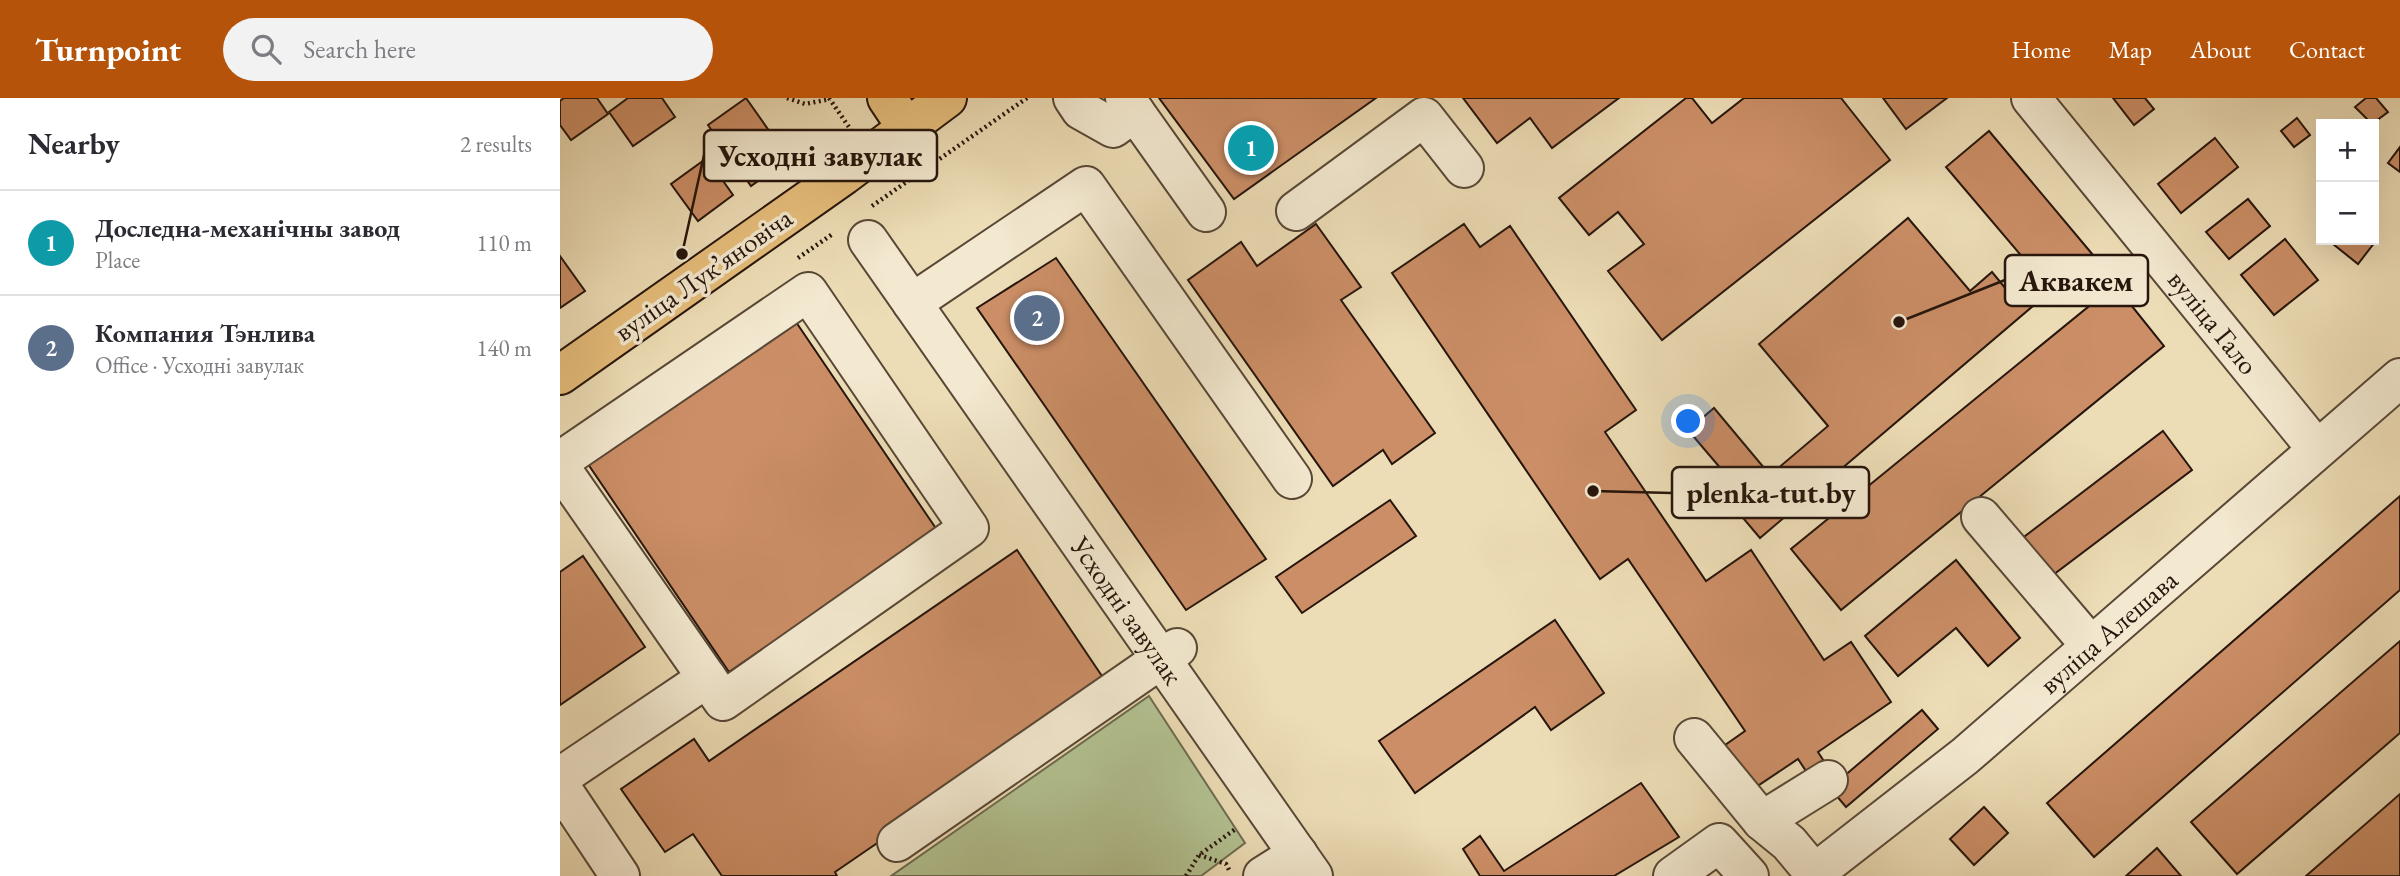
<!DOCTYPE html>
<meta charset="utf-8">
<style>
:root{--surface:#fff;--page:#f2f2f3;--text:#2b2b33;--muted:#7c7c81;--line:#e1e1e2;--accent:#b45309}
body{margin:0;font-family:"EB Garamond",serif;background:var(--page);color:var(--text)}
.controls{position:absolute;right:21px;top:21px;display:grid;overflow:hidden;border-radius:0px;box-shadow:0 7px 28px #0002}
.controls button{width:63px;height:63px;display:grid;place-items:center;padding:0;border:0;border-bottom:2px solid var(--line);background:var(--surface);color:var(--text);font:35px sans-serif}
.you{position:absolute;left:1129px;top:324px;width:24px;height:24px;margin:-18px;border:5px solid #fff;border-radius:50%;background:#1a73e8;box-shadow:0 0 0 10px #1a73e833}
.badge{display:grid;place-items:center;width:46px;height:46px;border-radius:50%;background:var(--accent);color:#fff;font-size:23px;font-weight:700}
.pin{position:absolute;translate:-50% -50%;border:4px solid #fff;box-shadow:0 2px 7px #0006}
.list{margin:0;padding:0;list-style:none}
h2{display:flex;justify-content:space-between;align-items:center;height:91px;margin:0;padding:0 28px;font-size:30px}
h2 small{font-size:23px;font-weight:400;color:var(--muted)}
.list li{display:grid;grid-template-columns:46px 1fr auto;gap:21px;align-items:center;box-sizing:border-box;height:105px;padding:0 28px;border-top:2px solid var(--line)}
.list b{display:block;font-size:26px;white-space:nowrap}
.list p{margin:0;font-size:23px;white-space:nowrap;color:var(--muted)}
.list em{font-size:23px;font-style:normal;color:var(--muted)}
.icon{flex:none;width:38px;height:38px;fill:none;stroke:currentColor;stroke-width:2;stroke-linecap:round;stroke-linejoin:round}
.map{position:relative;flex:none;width:1840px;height:778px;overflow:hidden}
header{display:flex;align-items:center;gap:42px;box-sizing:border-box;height:98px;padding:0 35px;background:var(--accent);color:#fff}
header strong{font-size:33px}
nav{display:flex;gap:38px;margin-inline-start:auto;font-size:24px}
.search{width:490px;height:63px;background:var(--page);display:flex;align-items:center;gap:18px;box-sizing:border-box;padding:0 24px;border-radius:38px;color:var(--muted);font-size:26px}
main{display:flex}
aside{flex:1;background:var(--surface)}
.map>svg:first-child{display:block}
.green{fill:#b3c292;stroke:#6c6c4f;stroke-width:2}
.building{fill:#cb8e66;stroke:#26150c;stroke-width:2}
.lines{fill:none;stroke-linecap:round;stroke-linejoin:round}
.minor-casing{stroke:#584736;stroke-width:42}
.major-casing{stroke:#26150c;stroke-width:42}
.path{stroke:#26150c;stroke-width:4.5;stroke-dasharray:2 3.5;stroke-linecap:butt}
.minor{stroke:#f3e9d0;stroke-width:38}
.major{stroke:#e6be7b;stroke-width:38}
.labels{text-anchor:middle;stroke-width:7;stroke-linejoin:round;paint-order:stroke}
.street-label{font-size:28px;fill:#26150c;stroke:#f3e9d0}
.leader{fill:none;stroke:#26150c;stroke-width:2.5}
.callout-dot{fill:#26150c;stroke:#f3e9d0;stroke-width:2.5}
.callout{fill:#f3e9d0;stroke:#26150c;stroke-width:2.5}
.callout-label{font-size:30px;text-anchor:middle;font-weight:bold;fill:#26150c}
</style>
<header>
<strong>Turnpoint</strong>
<div class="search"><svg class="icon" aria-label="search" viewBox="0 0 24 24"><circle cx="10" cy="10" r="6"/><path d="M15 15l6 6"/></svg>Search here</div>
<nav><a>Home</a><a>Map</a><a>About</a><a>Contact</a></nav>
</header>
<main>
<aside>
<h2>Nearby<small>2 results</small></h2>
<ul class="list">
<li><span class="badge" style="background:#0f9aa8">1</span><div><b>Доследна-механічны завод</b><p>Place</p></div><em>110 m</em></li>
<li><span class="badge" style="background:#5c6f8a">2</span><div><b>Компания Тэнлива</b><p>Office · Усходні завулак</p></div><em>140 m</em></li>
</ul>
</aside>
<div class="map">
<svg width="1840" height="778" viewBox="0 0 1840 778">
<rect width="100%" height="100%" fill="#edddb6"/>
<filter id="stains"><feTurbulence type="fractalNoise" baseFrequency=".00286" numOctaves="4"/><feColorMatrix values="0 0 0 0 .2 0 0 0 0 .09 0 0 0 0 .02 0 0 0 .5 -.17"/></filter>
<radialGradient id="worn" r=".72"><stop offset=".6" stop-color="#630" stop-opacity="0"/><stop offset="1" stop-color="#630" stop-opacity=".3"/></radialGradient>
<polygon class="green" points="589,598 685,745 641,778 331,778"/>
<g class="building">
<polygon points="4,0 37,0 48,16 11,42 0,27 0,3"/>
<polygon points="68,0 102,0 115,19 73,48 49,14"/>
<polygon points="186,0 229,61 191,88 148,27"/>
<polygon points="599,0 816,0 674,101"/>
<polygon points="903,0 1059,0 992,50 970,20 937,45"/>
<polygon points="1126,0 1132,0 1152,25 1184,0 1281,0 1330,62 1102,242 1048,173 1084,146 1058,114 1029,137 999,100"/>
<polygon points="1323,0 1387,0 1346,31"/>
<polygon points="1553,0 1585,0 1594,11 1574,27"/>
<polygon points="1806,0 1816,0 1828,14 1812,26 1795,9"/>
<polygon points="1737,20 1750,37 1734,49 1721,33"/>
<polygon points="1429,33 1533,157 1200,440 1151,382 1162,372 1128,332 1154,310 1210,377 1268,328 1199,246 1348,120 1410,193 1432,174 1455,202 1481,181 1386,69"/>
<polygon points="1655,40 1678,69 1621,115 1598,86"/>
<polygon points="1840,49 1840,74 1828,65"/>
<polygon points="147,60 173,97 138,123 111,86"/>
<polygon points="1688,101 1710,128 1669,161 1646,134"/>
<polygon points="756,126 801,189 781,202 875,335 832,366 823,352 773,388 628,182 681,144 697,168"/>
<polygon points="904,126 920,149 950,128 1076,312 1045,334 1146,483 1191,452 1264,562 1291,544 1331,604 1258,654 1269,671 1252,682 1238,661 1187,695 1158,652 1185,633 1068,461 1040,481 832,175"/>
<polygon points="1725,141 1758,182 1714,217 1681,177"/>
<polygon points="1768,142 1812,142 1815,144 1798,166"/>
<polygon points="0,158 25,193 0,210"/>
<polygon points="496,160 706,461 626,512 417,210"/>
<polygon points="1555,187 1604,248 1281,512 1231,451"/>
<polygon points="236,224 377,432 169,574 28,366"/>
<polygon points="1603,333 1632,372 1481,486 1452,448"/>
<polygon points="1840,398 1840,492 1534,759 1487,705"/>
<polygon points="830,402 856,438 742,515 716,479"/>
<polygon points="457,452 548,587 275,774 277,778 162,778 133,736 105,754 61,691 134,641 149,663"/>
<polygon points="23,458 85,549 0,607 0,474"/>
<polygon points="1396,462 1460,540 1428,568 1396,530 1338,578 1305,538"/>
<polygon points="995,522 1044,595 991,632 975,609 855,695 819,643"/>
<polygon points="1840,543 1840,635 1677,776 1631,724"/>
<polygon points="1362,612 1378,631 1286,709 1270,690"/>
<polygon points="1081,685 1119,739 1054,778 920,778 903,751 920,738 944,773"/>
<polygon points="1840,696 1840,778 1746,778"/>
<polygon points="1424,709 1448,735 1414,767 1390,741"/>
<polygon points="1597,750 1621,778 1566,778"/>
</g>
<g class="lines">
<g class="minor-casing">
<g id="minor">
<polyline points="513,0 521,12 553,30 575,14"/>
<polyline points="565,0 646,114"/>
<path id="s1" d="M1471,0L1756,350"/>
<polyline points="736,113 864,19 904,70"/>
<path id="s2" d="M308,142L753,778"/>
<polyline points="352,205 526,88 732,381"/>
<polyline points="0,363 248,194 409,430 163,603 0,369"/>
<polyline points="1421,419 1531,548"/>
<polyline points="1134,640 1202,723 1229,745 1254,775"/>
<polyline points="0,679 147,580"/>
<polyline points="0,688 60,778"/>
<polyline points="1202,723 1268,682"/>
<polyline points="337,744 617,550"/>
<polyline points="703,778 738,756"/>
<polyline points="1113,778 1159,745 1189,778"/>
<path id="s3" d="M1251,778L1405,658L1840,280"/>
</g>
</g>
<g class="major-casing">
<g id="major">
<polyline points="327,0 347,30"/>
<polyline points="0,277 284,77 387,0"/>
</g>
</g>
<g class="path">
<polyline points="227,0 245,6 270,1"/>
<polyline points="269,0 291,32"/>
<polyline points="312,108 467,0"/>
<polyline points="238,160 274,135"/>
<polyline points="639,757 666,766 669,772"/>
<polyline points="626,778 639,757 677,730"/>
</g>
<use href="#minor" class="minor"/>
<use href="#major" class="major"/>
</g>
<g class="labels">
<g class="street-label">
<text transform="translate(143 176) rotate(-35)" y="10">вуліца Лукʼяновіча</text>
<text dy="10" stroke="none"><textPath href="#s1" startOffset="289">вуліца Гало</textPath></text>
<text dy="10" stroke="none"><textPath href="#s2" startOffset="452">Усходні завулак</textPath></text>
<text dy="10" stroke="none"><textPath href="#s3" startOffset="385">вуліца Алешава</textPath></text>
</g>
</g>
<path class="leader" d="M122 156L144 57M1339 224L1445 182M1033 393L1112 395"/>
<g class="callout-dot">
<circle cx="122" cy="156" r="7"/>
<circle cx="1339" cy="224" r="7"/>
<circle cx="1033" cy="393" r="7"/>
</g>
<g class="callout">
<rect x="144" y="32" width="233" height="51" rx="7"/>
<rect x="1445" y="157" width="143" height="51" rx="7"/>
<rect x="1112" y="369" width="197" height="51" rx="7"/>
</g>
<g class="callout-label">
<text x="260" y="68">Усходні завулак</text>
<text x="1516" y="193">Аквакем</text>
<text x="1211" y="405">plenka-tut.by</text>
</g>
<rect width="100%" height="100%" filter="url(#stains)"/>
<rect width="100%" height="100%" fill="url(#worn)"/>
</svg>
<div class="controls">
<button>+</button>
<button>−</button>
</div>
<div class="you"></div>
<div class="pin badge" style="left:691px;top:50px;background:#0f9aa8">1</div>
<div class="pin badge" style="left:477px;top:220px;background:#5c6f8a">2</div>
</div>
</main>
